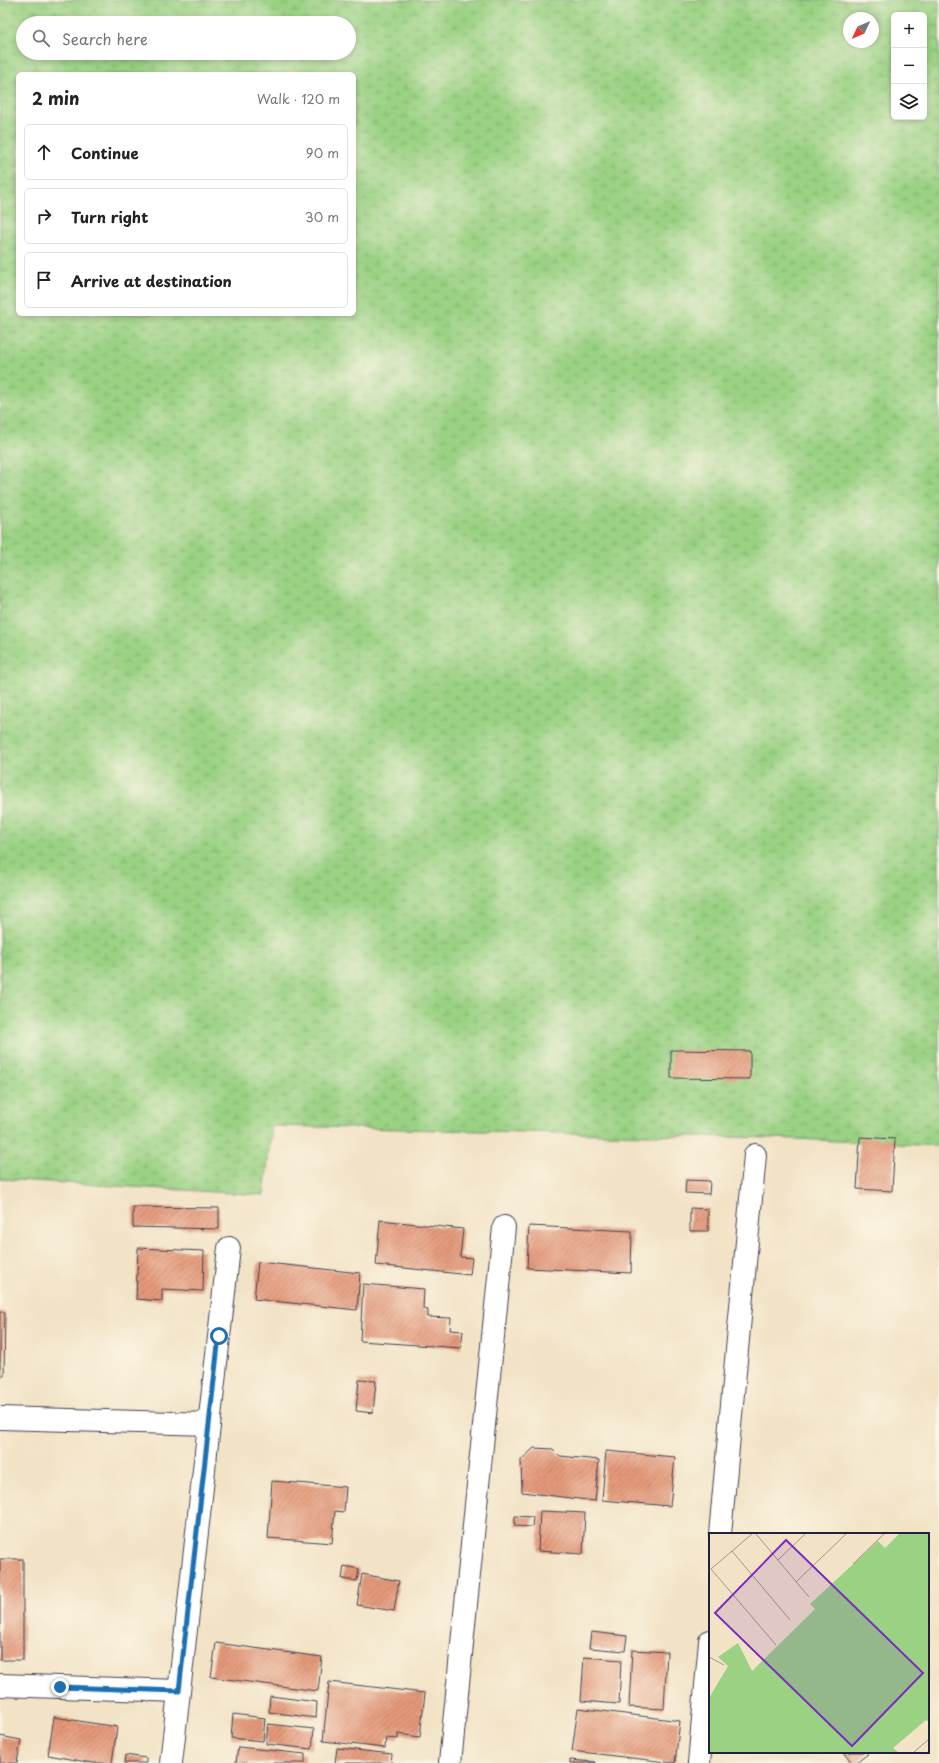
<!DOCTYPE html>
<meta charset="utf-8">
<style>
:root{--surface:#fff;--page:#f6f6f6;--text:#222;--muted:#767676;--line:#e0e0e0}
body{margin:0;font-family:"Playpen Sans",sans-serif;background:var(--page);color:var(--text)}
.controls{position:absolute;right:12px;top:12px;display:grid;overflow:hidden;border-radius:6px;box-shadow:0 2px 6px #0003}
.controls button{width:36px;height:36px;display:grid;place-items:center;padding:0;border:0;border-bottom:1px solid var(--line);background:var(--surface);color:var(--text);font:20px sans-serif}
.compass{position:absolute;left:843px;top:12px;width:36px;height:36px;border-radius:50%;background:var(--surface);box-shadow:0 2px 6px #0003;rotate:226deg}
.stop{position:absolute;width:12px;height:12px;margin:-9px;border:3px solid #1f6fb2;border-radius:50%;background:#fff}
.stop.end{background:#1f6fb2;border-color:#fff;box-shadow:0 1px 4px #0008}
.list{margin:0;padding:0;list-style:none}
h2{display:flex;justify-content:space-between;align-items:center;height:52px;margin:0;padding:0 16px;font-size:17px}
h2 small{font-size:13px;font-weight:400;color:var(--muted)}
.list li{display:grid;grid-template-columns:26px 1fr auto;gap:12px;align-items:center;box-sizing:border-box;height:56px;margin:0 8px 8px;padding:0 8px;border:1px solid var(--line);border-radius:6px}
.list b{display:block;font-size:15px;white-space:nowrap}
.list em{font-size:13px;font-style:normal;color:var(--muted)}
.icon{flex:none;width:22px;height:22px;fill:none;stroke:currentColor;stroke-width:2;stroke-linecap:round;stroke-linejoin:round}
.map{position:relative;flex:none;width:939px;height:1763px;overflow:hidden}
.search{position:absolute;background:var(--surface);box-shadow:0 2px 6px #0003;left:16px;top:16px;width:340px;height:44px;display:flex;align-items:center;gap:10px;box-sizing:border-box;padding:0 14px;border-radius:22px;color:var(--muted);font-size:15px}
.panel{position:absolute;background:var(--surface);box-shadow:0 2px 6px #0003;left:16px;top:72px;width:340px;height:244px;border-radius:6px}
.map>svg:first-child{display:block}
.wetland{fill:url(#wetland-marsh);stroke:#5e7a5f;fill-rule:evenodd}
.building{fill:url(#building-hatch)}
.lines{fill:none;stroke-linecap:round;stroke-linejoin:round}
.minor-casing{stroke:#413f50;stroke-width:24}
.minor{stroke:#fff;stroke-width:22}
.route{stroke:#1f6fb2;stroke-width:5}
.inset-road{fill:none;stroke:#9f968e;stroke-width:1}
.view{fill:#7b2cbf;fill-opacity:0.15;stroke:#7b2cbf;stroke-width:2}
.inset-edge{fill:none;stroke:#22223b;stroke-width:2}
</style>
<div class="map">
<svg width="939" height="1763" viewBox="0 0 939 1763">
<defs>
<pattern id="wetland-marsh" width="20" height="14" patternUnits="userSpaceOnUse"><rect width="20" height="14" fill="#9ad183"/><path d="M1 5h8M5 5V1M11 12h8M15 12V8" fill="none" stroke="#84b372"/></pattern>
<pattern id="building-hatch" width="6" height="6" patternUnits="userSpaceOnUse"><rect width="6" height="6" fill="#e49979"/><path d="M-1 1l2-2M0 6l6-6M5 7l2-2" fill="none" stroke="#b87c64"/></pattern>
</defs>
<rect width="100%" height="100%" fill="#fcf5e5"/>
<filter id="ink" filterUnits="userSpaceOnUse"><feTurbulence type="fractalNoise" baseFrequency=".025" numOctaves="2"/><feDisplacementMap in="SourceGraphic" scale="8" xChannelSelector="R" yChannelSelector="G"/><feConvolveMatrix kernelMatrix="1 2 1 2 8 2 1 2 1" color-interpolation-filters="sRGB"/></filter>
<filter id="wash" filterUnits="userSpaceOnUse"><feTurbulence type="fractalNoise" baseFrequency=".012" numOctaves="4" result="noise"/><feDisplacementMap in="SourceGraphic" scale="16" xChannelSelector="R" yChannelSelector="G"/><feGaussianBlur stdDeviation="0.9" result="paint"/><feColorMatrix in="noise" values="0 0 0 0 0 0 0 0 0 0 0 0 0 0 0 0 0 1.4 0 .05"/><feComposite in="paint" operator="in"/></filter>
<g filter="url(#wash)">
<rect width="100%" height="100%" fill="#f2e3c6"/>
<path class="wetland" d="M0,0H939V1146L774,1138L272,1126L264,1195L0,1179ZM894,15H924V117H894ZM849,18H873V42H849ZM23,23H349V53H23ZM18,74H354V314H18Z"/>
<g id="blocks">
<g class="building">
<polygon points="671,1050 750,1051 750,1079 671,1078"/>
<polygon points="860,1137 895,1139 892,1191 857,1189"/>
<polygon points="686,1180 710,1181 709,1194 685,1193"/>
<polygon points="133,1207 219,1208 219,1229 133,1227"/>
<polygon points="690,1208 708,1209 708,1231 690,1231"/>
<polygon points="380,1220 463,1229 460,1257 472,1258 470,1275 376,1265"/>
<polygon points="529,1226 632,1231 631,1273 527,1268"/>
<polygon points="138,1248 204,1251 203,1291 162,1289 162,1301 136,1299"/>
<polygon points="258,1262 360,1273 357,1310 254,1299"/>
<polygon points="363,1284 424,1289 423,1309 428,1310 428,1317 451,1318 450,1330 463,1331 461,1348 360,1341"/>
<polygon points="0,1312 5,1312 4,1376 0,1376"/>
<polygon points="359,1380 376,1381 373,1413 356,1411"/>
<polygon points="534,1448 553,1449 560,1456 599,1460 595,1501 522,1492 521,1460"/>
<polygon points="606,1451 675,1457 670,1506 602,1500"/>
<polygon points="272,1481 346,1487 344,1512 335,1511 332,1543 268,1538"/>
<polygon points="540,1511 585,1513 583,1554 538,1551"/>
<polygon points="515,1516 533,1517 532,1527 515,1526"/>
<rect x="0" y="1559" width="23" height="101"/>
<polygon points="344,1566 359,1569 357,1581 342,1579"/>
<polygon points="362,1574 399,1581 394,1611 357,1605"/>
<polygon points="591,1632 627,1636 625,1651 589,1648"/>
<polygon points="216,1643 322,1657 318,1691 211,1677"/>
<polygon points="632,1650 667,1652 664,1709 629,1707"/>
<polygon points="584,1657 621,1660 619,1704 581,1701"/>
<polygon points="329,1682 425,1693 420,1737 398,1734 398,1739 386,1738 385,1748 323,1741"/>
<polygon points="270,1696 317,1702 316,1718 269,1712"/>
<polygon points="578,1708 680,1721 675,1763 572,1751"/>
<polygon points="233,1714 265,1718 263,1741 231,1738"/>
<polygon points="54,1717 117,1727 112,1763 93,1763 48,1755"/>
<polygon points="268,1724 314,1729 312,1749 266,1744"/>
<polygon points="0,1736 21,1740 17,1763 0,1763"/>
<polygon points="238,1747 305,1754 305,1763 236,1763"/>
<polygon points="337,1748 392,1754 391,1763 335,1763"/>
<polygon points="844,1752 866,1752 868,1754 856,1763 852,1763"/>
<polygon points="125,1755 146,1758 146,1763 124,1763"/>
<polygon points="570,1760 596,1762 596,1763 570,1763"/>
</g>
</g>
</g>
<g filter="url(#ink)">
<use href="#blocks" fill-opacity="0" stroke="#413f50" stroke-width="1"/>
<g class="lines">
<g class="minor-casing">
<g id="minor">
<polyline points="0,1418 209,1424"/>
<polyline points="720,1534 755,1155"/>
<polyline points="0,1685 179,1691"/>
<polyline points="171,1763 229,1248"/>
<polyline points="450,1763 504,1227"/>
<polyline points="699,1763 710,1641"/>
</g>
</g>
<use href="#minor" class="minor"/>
</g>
</g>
<g class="lines" filter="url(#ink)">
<polyline class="route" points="60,1687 179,1691 219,1336"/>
</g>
<g transform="translate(709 1533)">
<rect width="220" height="220" fill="#f2e3c6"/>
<path d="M190,1H220V189L217,187L184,215L189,219H0V165L19,133L9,124L29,110L43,138L106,76L101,71L169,8L176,15Z" fill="#9ad183"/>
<path class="inset-road" d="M43,1L2,36L67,112M47,1L100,64M23,18L81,87M69,27L96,1M144,31L175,1M87,49L137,1M0,124L15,132M205,219L220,206"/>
<path class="view" d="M77,7L214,140L143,213L6,80Z"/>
<rect width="220" height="220" class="inset-edge"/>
</g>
</svg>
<div class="controls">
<button>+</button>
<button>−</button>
<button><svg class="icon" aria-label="layers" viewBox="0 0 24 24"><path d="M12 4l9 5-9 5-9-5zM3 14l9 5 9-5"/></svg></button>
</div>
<svg class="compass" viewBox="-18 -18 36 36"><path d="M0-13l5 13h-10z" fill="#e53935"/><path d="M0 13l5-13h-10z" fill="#767676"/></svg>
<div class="stop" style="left:219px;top:1336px"></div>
<div class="stop end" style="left:60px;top:1687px"></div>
<div class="search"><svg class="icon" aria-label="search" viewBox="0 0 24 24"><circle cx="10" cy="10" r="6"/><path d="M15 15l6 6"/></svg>Search here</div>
<section class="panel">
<h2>2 min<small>Walk · 120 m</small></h2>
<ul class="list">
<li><svg class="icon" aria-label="ahead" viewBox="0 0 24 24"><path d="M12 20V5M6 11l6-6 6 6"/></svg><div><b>Continue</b></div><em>90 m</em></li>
<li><svg class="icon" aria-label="right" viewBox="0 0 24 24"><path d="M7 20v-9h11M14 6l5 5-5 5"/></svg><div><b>Turn right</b></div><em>30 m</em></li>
<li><svg class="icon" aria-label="arrive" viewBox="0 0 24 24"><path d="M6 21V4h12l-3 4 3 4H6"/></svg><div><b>Arrive at destination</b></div></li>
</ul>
</section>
</div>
